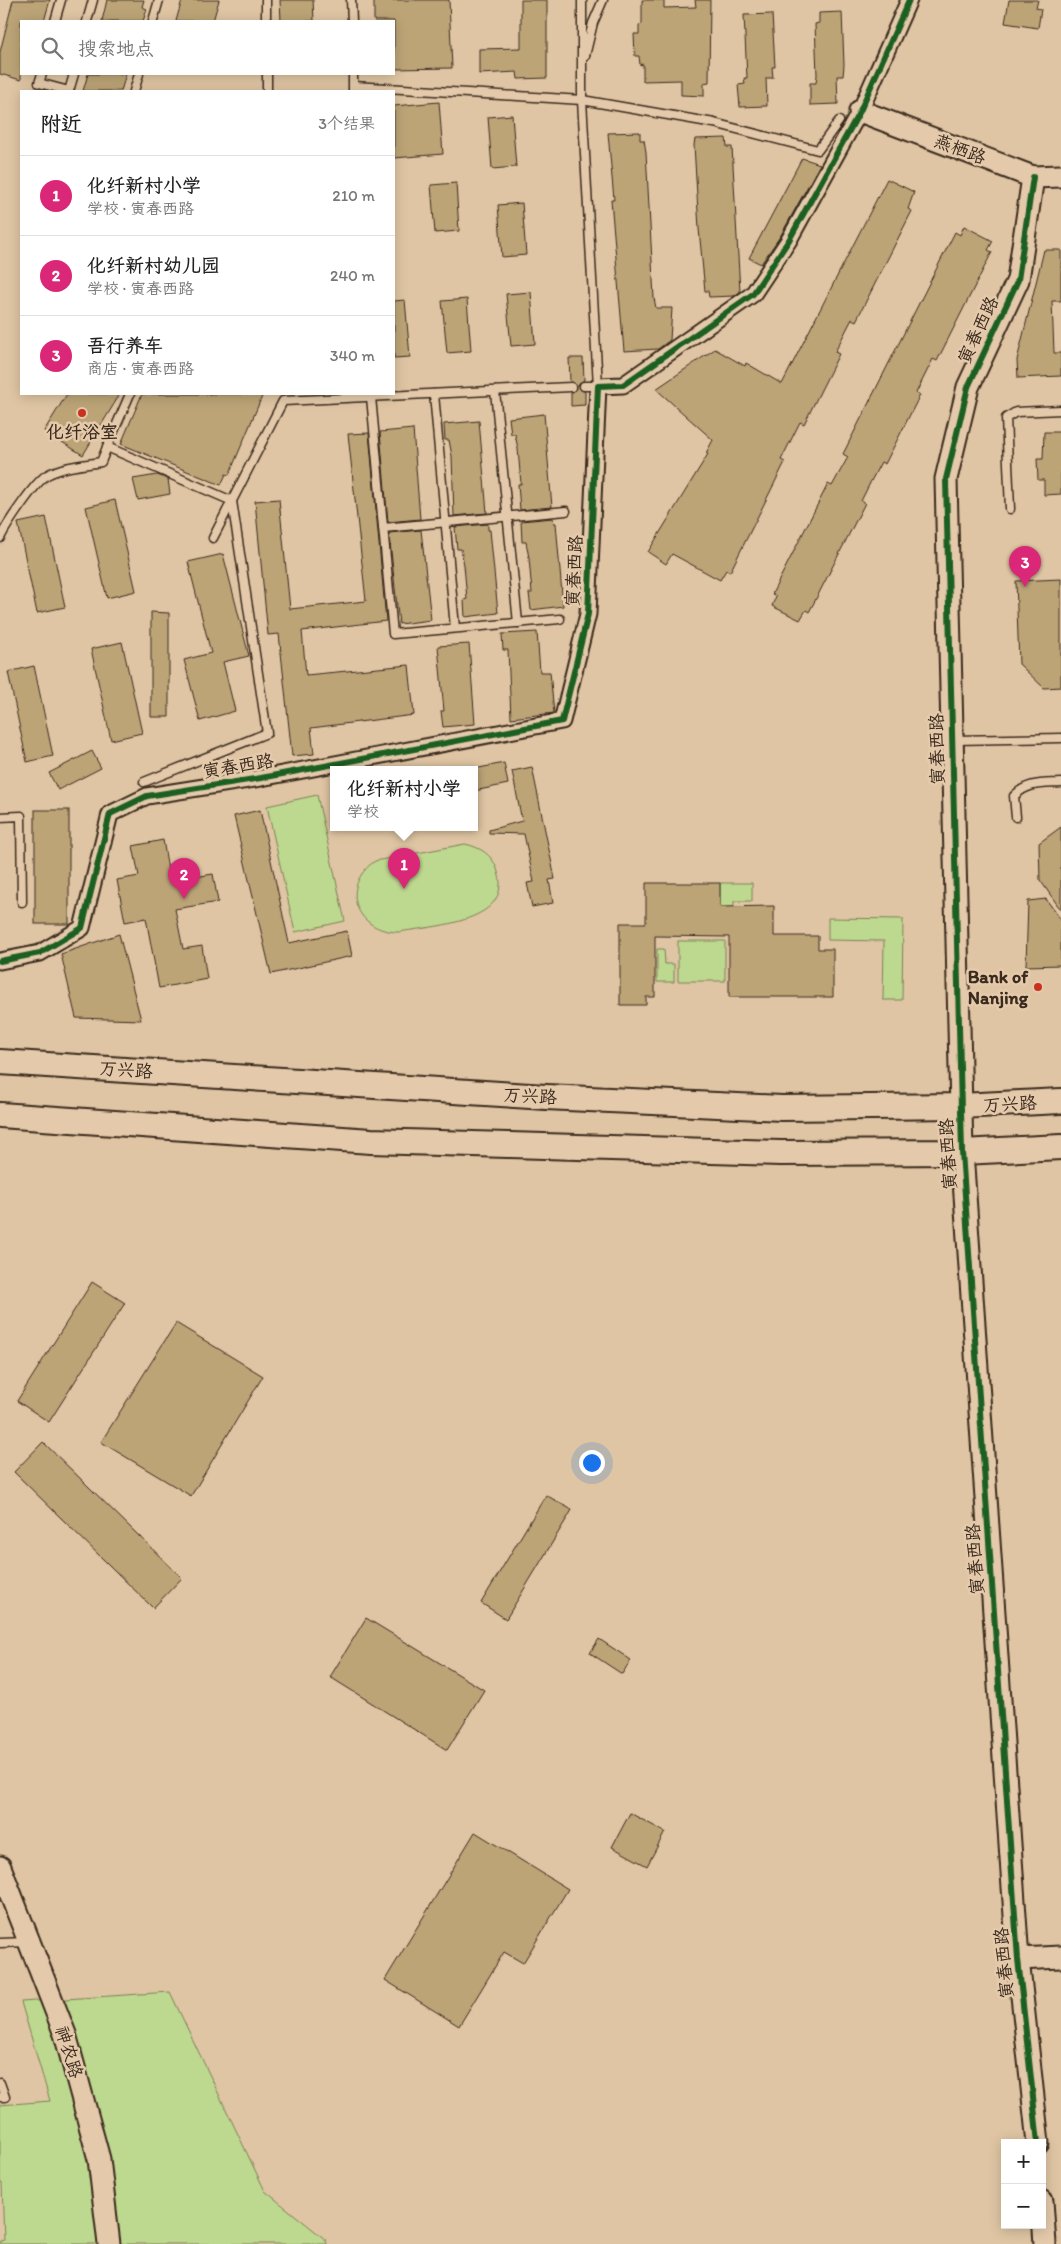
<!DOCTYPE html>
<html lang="zh">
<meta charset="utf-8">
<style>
:root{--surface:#fff;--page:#f6f6f6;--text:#222;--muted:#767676;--line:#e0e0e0;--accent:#db2777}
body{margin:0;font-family:Itim,"LXGW WenKai TC",sans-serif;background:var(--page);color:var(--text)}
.controls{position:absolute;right:15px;bottom:15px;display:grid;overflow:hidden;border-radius:0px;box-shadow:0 2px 12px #0003}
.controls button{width:45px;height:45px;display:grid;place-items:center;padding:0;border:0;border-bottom:1px solid var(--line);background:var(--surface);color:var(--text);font:25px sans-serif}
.you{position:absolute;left:591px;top:1462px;width:18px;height:18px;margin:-12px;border:4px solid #fff;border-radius:50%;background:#1a73e8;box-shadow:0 0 0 8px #1a73e833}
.badge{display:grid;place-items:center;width:32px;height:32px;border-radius:50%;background:var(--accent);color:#fff;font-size:16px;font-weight:700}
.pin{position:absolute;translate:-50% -41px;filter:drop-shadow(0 1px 2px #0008)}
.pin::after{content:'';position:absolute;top:26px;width:18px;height:15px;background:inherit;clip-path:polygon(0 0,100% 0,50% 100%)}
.popup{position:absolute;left:330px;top:766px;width:148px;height:65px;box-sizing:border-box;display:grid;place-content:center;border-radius:0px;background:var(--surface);filter:drop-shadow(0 1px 4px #0005);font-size:16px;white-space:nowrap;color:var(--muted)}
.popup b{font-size:19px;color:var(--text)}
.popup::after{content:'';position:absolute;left:50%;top:100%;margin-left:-10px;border:10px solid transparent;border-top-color:var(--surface)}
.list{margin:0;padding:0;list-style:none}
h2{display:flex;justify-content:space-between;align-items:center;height:65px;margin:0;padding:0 20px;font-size:21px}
h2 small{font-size:16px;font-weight:400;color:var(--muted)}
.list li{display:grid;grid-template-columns:32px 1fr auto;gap:15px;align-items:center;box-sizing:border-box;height:80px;padding:0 20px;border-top:1px solid var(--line)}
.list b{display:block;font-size:19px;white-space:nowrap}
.list p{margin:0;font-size:16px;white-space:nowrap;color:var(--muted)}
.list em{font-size:16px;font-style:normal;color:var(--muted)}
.icon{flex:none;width:28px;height:28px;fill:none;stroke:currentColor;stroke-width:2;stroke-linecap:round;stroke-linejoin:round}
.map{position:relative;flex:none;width:1061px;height:2244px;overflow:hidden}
.search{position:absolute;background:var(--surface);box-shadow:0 2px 12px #0003;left:20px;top:20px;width:375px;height:55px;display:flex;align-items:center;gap:12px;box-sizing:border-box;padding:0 18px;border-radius:0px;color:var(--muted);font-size:19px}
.panel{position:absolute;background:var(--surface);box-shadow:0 2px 12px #0003;left:20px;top:90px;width:375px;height:305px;border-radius:0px}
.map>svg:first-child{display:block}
.green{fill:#bdd88f;stroke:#7c8156}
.building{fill:#bca477;stroke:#3b2a1e}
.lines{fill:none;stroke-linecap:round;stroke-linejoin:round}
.lane-casing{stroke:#3b2a1e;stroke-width:11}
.street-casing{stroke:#3b2a1e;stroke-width:19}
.secondary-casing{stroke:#3b2a1e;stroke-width:25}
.primary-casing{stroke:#3b2a1e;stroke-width:28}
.lane{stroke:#e4caab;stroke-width:8}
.street{stroke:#e4caab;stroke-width:15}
.secondary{stroke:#e4caab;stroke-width:21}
.primary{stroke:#e4caab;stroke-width:24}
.cycleway-casing{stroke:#e4caab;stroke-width:9}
.cycleway{stroke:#1b5e20;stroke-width:6}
.poi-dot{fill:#c8321e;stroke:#e4caab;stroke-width:2}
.labels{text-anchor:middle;stroke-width:5;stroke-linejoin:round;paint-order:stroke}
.street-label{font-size:18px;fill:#3b2a1e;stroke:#e4caab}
.poi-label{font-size:18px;font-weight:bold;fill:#3b2a1e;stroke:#e4caab}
</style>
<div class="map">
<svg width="1061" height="2244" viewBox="0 0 1061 2244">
<rect width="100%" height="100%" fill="#dfc5a3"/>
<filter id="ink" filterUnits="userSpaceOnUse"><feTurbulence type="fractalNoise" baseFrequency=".02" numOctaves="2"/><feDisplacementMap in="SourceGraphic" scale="10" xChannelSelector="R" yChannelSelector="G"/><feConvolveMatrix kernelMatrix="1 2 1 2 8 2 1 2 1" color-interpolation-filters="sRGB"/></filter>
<g filter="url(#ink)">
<g class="green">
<polygon points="317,795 345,921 295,932 267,806"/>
<path d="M465,844C479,847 492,854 497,869C517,923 431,926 399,932C355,932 339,886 375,861Z"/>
<polygon points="720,883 752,883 752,901 734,901 734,926 720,926"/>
<polygon points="828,918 903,919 902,1000 883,1000 884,941 828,940"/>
<rect x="678" y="941" width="47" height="40"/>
<polygon points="657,949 664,949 665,964 674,964 674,982 657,982"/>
<polygon points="170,1992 265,2191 326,2240 327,2244 0,2244 0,2241 4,2240 2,2183 0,2183 0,2105 50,2101 21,2002"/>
</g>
<g class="building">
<polygon points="13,0 50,0 44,21 21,21 21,80 0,74 0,52"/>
<polygon points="107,0 144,0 142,7 147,9 143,21 102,21"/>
<polygon points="182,0 219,0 213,21 176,21"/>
<polygon points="280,0 313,0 314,21 281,21"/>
<polygon points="374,0 449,0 452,68 394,69 394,21 374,21"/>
<polygon points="521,0 547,0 547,78 518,79 517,72 479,74 479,49 521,48"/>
<polygon points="642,0 664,0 664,8 696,7 695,0 710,0 709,82 704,83 704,96 681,95 681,80 643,81 643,64 640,65 639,56 635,56 634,34 639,34 639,25 642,24"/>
<polygon points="1009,0 1038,0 1036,8 1041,9 1038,28 1005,23"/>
<polygon points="842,12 844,65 843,76 837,76 838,104 810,105 810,83 816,83 817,75 815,24 819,23 819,13"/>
<polygon points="772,14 775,67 772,67 773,78 766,78 767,106 740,107 738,85 745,84 744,78 747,78 744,15"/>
<polygon points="88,74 126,74 121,91 83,91"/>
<polygon points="439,102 443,154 394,158 394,106"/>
<polygon points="512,115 516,167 492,169 488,117"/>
<polygon points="640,132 640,140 644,140 646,152 654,298 656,308 672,308 670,340 658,349 624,351 611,200 614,200 608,133"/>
<polygon points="726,138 727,147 732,147 740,292 734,296 709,297 708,291 705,291 699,229 694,145 695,139"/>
<polygon points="802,158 820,164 781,235 761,264 749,258"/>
<polygon points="887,179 914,192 908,209 912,211 856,321 852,319 839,344 835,352 839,354 804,424 800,422 781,460 785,462 730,572 726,570 720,580 672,554 666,564 648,552 708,454 706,453 713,440 656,389 715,349 745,366 746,363 782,384"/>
<polygon points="456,183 459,231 435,233 431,185"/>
<polygon points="522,203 526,255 502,257 498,205"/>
<polygon points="964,226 993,241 988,250 992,252 937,361 933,359 916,393 920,395 885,464 881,462 870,483 861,501 865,503 817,597 809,612 806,610 800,620 772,606 776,596 772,594 828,484 832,486 848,457 843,454 955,232 960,235"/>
<polygon points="1044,250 1061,250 1061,301 1052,301 1054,353 1061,353 1061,376 1018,378 1017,360"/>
<polygon points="531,292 535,344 511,346 506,294"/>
<polygon points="467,299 471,351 447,353 442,301"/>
<polygon points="405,300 410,357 394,358 394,301"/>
<polygon points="569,358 583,358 584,380 579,383 578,386 585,392 585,405 571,406 571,393 574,391 577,386 570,381"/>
<polygon points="67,394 120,394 83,455 44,431"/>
<polygon points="142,394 263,394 229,475 226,474 221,485 121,444"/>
<polygon points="544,414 552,507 520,510 518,484 521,484 518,449 515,434 511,434 509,418"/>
<polygon points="479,421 487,513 454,516 452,456 449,440 445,440 444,424"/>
<polygon points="413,429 420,519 388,522 380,432"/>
<polygon points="1044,432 1061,432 1061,494 1044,495 1044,480 1038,480 1037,459 1043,459"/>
<polygon points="369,433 386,621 302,631 306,675 409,665 414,715 311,728 314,754 292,756 279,634 268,635 255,501 279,499 290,609 366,601 348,434"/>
<polygon points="157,475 168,479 170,494 138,500 133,479"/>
<polygon points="115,500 136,591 107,598 86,507"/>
<polygon points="46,517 65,607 37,613 18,523"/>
<polygon points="553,518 554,523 556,523 563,606 531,610 529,593 532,593 529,558 526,542 522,542 521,521"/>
<polygon points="488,524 488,530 490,530 498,613 465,617 464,600 467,599 464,565 461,549 457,549 455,527"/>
<polygon points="421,530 431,620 399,624 389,533"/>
<polygon points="223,554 249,656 223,662 235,711 200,721 184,660 211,653 188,562"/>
<polygon points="1061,579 1061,687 1044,688 1019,664 1016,581"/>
<polygon points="151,612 169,613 169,717 151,717"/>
<polygon points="537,632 540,672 550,672 554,713 511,718 508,650 503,650 502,634"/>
<polygon points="122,642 142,733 111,740 91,649"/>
<polygon points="469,644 475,724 443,727 441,711 444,711 438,646"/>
<polygon points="34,666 53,756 27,762 8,672"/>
<polygon points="92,751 101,768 58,790 49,773"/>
<polygon points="504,763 508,784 474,791 474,769"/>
<polygon points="532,767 555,879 549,880 553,903 532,907 527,883 534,882 524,834 489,833 489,830 522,821 512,771"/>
<rect x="35" y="810" width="34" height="114"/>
<polygon points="260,810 289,943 347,931 352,956 271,974 234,816"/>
<polygon points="1061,827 1061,910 1040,880 1039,843"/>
<polygon points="163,840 170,881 213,874 218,902 175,909 183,949 202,946 207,979 159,988 146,918 125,922 117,880 139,876 133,846"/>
<polygon points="646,883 720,883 720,907 774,906 774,936 818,936 818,949 833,949 833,997 729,997 729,937 655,936 655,997 646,997 646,1005 620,1005 620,923 646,923"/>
<polygon points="1046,899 1061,920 1061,965 1026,966 1028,901"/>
<polygon points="119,934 141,1020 76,1018 61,954"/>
<polygon points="92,1282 125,1303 49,1422 17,1401"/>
<polygon points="176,1323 263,1376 191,1496 101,1442"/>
<polygon points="43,1442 182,1578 153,1608 14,1472"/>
<polygon points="546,1495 572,1510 506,1619 481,1603"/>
<polygon points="366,1618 484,1690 447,1750 330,1677"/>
<polygon points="599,1639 631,1660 622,1674 590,1653"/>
<polygon points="630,1813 665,1832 647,1866 612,1847"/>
<polygon points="475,1832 568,1889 523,1963 504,1952 459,2026 385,1980"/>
</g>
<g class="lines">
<g class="lane-casing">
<g id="lane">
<polyline points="266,0 266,21"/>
<polyline points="351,0 352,21"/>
<polyline points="582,0 582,100 598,386 584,386"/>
<polyline points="55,21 61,0"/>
<polyline points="87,21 93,0"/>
<polyline points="153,21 159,0"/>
<polyline points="585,56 593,23 603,0"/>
<polyline points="42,74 39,83 69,91 74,74"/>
<polyline points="267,74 267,91"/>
<polyline points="354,86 582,100 714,123 818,150 839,121"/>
<polyline points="134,91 139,74"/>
<polyline points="353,91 353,74"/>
<polyline points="495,391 518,623"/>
<polyline points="130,394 107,447 232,501 267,733 144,782"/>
<polyline points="434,394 455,628"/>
<polyline points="371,397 393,634 560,619"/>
<polyline points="1010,509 1006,418 1016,412 1061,410"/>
<polyline points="383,528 566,511"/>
<path d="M0,538C7,524 35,482 47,475C64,466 83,465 101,462L107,447"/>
<polyline points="213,538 283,401 571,387"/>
<polyline points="954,740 1061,738"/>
<polyline points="0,817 21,816 22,902"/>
<path d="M1016,817L1014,796C1028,782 1042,784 1061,783"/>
<polyline points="0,1943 27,1942"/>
<polyline points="0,2083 5,2097 0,2097"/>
</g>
</g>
<g class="street-casing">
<polyline id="street" points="0,961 40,953 82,928 110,814 147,796 261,778 562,721 588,614 598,386 623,385 753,294 789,240 860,111 909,0"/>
</g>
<g class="secondary-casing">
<g id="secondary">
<polyline points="860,111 1033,177 1061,176"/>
<polyline points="1033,177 1018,280 968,387 946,479 962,1152 1018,1959 1038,2143"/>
<polyline points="0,1867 65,2034 99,2159 109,2244"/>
<polyline points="1018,1959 1061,1957"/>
<polyline points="1042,2201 1045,2244"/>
</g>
</g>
<g class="primary-casing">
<g id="primary">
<polyline points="0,1062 546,1097 782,1108 960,1106 1061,1101"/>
<polyline points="0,1115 371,1141 780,1153 962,1152 1061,1147"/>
</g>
</g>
<use href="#lane" class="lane"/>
<use href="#street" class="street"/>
<use href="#secondary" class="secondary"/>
<use href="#primary" class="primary"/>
<g class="cycleway-casing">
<g id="cycleway">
<polyline points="1033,177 1018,280 968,387 946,479 962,1152 1018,1959 1038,2143"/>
<polyline points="0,961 40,953 82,928 110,814 147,796 261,778 562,721 588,614 598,386 623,385 753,294 789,240 860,111 909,0"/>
</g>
</g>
<use href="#cycleway" class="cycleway"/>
</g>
</g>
<g class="poi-dot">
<circle cx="82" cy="413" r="5"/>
<circle cx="1038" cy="987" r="5"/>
</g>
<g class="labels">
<g class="street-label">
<text transform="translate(960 149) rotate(21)" y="6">燕栖路</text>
<text transform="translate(978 330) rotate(-65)" y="6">寅春西路</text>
<text transform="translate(574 571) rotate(-87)" y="6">寅春西路</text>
<text transform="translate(937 749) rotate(-91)" y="6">寅春西路</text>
<text transform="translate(238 766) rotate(-9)" y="6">寅春西路</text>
<text transform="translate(126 1070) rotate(4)" y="6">万兴路</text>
<text transform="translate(530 1096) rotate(3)" y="6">万兴路</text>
<text transform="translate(1010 1104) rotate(-3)" y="6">万兴路</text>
<text transform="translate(948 1154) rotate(-93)" y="6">寅春西路</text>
<text transform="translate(975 1559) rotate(-94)" y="6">寅春西路</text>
<text transform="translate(1004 1963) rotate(-95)" y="6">寅春西路</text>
<text transform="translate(69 2052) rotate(73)" y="6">神农路</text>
</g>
<g class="poi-label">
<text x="82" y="438">化纤浴室</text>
<text x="1028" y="983" text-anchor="end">Bank of<tspan x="1028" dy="21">Nanjing</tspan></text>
</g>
</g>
</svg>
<div class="controls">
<button>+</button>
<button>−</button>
</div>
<div class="you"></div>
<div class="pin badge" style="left:404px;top:889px">1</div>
<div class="popup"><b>化纤新村小学</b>学校</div>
<div class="pin badge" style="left:184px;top:899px">2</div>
<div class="pin badge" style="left:1025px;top:587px">3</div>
<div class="search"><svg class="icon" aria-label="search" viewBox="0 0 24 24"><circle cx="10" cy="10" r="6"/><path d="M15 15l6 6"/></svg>搜索地点</div>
<section class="panel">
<h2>附近<small>3个结果</small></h2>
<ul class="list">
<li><span class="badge">1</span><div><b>化纤新村小学</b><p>学校 · 寅春西路</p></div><em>210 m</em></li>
<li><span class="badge">2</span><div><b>化纤新村幼儿园</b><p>学校 · 寅春西路</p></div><em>240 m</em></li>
<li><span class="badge">3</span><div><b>吾行养车</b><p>商店 · 寅春西路</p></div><em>340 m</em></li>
</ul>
</section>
</div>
